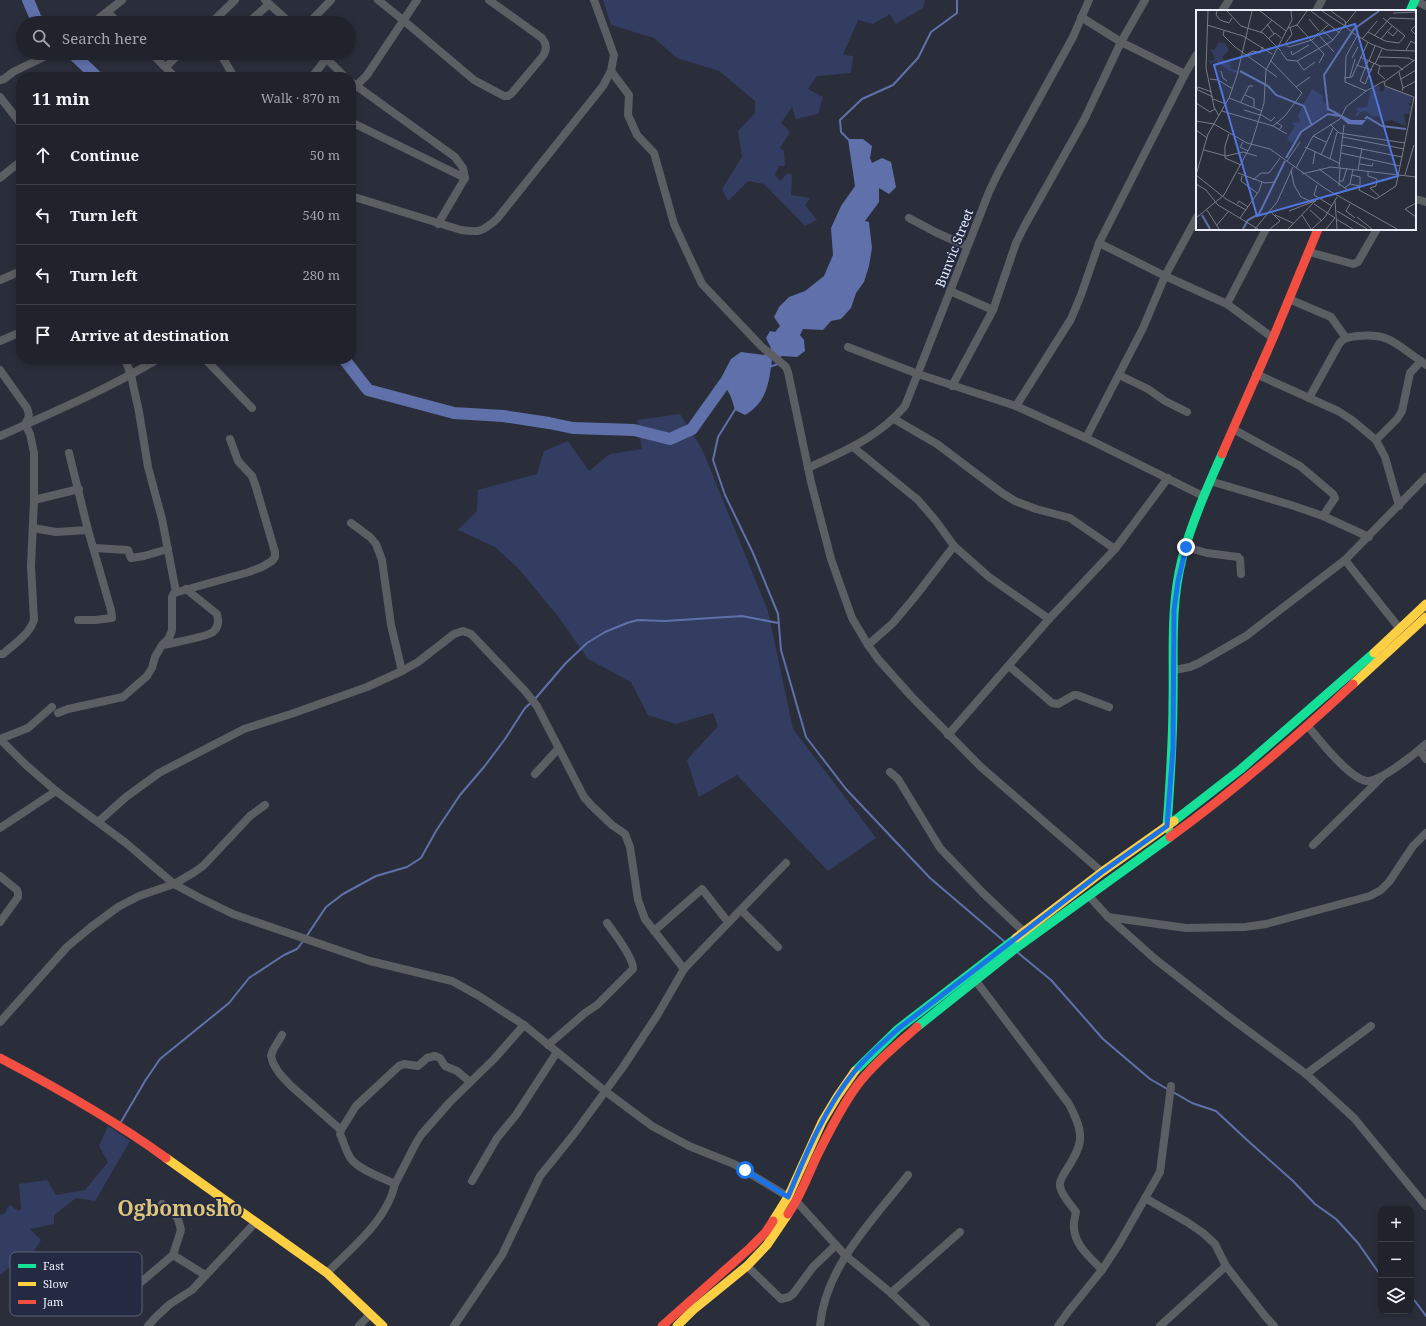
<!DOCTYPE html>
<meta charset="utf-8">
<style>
:root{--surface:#20222c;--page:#2d2f38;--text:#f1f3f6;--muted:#a2a4a9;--line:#3d3f48}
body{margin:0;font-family:"Noto Serif",serif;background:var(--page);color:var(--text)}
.controls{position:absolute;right:12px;bottom:12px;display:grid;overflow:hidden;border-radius:8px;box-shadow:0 2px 6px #0003}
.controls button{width:36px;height:36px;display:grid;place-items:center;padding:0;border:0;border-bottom:1px solid var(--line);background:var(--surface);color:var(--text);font:20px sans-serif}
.stop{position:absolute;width:12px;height:12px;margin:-9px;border:3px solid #1a73e8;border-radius:50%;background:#fff}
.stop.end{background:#1a73e8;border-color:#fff;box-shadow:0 1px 4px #0008}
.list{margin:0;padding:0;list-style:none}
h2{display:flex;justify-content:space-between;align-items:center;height:52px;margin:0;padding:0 16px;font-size:17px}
h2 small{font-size:13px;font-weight:400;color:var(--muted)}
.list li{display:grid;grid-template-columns:26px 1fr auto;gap:12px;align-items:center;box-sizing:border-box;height:60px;padding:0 16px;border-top:1px solid var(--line)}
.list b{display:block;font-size:15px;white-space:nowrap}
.list em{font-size:13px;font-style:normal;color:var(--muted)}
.icon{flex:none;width:22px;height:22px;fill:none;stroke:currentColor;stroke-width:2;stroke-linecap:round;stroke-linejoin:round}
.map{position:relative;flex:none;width:1426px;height:1326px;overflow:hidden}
.search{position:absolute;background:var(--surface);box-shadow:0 2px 6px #0003;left:16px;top:16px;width:340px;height:44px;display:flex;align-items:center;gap:10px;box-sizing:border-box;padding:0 14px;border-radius:22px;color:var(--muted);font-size:15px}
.panel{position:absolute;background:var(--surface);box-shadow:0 2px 6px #0003;left:16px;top:72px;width:340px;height:292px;border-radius:16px}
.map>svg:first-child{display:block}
.green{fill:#333d62}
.water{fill:#6070aa}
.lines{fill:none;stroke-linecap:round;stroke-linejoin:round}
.stream{stroke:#6070aa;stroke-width:2}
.river{stroke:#6070aa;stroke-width:12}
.street{stroke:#5b5e63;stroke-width:8}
.fast{stroke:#16e098;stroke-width:9}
.slow{stroke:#ffcf43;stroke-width:9}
.jam{stroke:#f24e42;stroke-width:9}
.route{stroke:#1a73e8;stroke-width:5}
.labels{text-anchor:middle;stroke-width:4;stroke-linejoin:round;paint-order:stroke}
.street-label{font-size:13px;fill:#ecf0fd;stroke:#232a41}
.town-label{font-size:21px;font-weight:bold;fill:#dec478;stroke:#232a41}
.inset-river{fill:none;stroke:#6070aa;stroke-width:2}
.inset-road{fill:none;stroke:#787c88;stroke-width:1}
.view{fill:#5176e1;fill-opacity:0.15;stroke:#5176e1;stroke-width:2}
.inset-edge{fill:none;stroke:#ecf0fd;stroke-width:2}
.key{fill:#232a41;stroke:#5f6579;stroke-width:1}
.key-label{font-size:11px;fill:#ecf0fd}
</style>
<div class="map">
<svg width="1426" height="1326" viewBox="0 0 1426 1326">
<rect width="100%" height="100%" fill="#2a2e3a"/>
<g class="green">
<polygon points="603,0 925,0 923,8 896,24 890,14 873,24 858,20 843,55 853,56 851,73 817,76 808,89 823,97 818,114 796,119 792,107 781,123 790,132 780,148 784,151 785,166 779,166 775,175 780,181 788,173 792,175 791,195 810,198 805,205 817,220 805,226 764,184 748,181 728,201 722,189 742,157 738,131 755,113 755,101 719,71 677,58 654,38 611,25"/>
<polygon points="680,414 702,449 768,611 793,729 876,838 828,871 737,775 699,797 687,760 718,726 713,713 676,724 648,715 631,682 588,659 560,619 519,569 495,547 458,530 477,511 478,490 537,474 544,451 568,441 589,471 610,454 642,449 637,420"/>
<polygon points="108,1126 130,1141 95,1201 76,1198 54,1215 54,1224 30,1229 41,1240 33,1252 23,1256 0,1275 0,1215 5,1213 7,1208 10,1205 18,1211 21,1209 19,1184 47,1180 56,1195 85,1190 108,1162 99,1146"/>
</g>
<path class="water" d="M848,139H863L872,146L870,158L872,163L882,158L891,162L896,187L889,194L879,188V202L865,221L869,222L872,248L869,266L864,282L856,293L851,308L841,319L831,321L823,330L803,329L800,335L804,340L805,351L797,357L783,356L772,359C769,383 767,402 745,415L735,410C732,400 729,387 719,382L731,359L741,352L764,355L771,348L766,338L770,331L775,332L780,326L774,317L779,307L789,297L805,291L824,276L833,255L831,228L841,206L855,186Z"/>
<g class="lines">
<g class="stream">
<polyline points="849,140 841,132 840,120 862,99 893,85 918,58 931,32 957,13 957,0"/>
<polyline points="769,367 778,364"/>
<polyline points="736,408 718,437 713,460 725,495 753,553 778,614 781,650 806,737 846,789 930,878 1005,942"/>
<polyline points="535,699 565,664 587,643 605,632 627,623 638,620 665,621 742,616 778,623"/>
<polyline points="306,937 326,907 343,894 376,876 407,867 421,858 436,831 460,795 484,767 505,739 525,708 532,702"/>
<polyline points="1017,952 1051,980 1103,1039 1150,1079 1169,1090"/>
<polyline points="1173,1092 1192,1103 1216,1111 1247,1140 1293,1181 1315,1204 1336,1219 1358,1243 1381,1276"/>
<polyline points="121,1122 145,1081 160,1059 229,1003 249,978 284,955 297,949 304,940"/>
<polyline points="1411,1299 1415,1301 1426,1316"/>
</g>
<g class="river">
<polyline points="28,0 36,19 41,23"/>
<polyline points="72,53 97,77"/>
<polyline points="344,359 368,390 454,413 503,416 549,423 573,428 634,430 670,439 692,429 724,384"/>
</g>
<g class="street">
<polyline points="265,0 290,23"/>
<path d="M378,0L403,20L474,80L504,96H508L512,93L543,56C547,49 547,45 542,38L489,0"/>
<polyline points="1414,0 1426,6"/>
<polyline points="1222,11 1229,0"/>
<polyline points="1316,11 1322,0"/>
<polyline points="107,12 119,23"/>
<polyline points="1081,17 1121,42 1185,74"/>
<polyline points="93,23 122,0"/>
<polyline points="211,23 235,0"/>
<polyline points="248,23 269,4"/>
<polyline points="309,23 331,0"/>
<polyline points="151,53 175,77"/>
<polyline points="220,53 234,77"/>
<polyline points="321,53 345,77"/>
<polyline points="166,67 180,53"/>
<polyline points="611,71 629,95 628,115 637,135 654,153 674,224 702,284 761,346 778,360 786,367 788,372 811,482 831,559 852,618 868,645 878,659 911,696 981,767 1102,872"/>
<polyline points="312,77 326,59"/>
<polyline points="0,80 4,79 13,72 52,53"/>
<polyline points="351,82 455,157 463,168 465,178 438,224"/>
<polyline points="356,86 367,75 417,0"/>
<polyline points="0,97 21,124"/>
<polyline points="351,122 465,178"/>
<polyline points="0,178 21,161"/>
<path d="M351,196L461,230C481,233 482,231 497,219L603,86L611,71L614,55L594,0"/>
<polyline points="1415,199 1426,202"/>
<polyline points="909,218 937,233 967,246"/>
<polyline points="1099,243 1165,276 1227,304 1273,338"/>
<polyline points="1309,252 1353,264 1358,262 1377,229"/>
<polyline points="0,280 21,271"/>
<polyline points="950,291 993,310"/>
<polyline points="1289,299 1331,317 1346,338"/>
<polyline points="1227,304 1266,229"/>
<polyline points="0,341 21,332"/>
<polyline points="848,347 918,374 1016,406 1086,438 1203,496"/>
<polyline points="125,359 131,375 139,412 148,467 162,519 176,592"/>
<polyline points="205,359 252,408"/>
<path d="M0,370L27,408C30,415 29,418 25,424L30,434L34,453V500L31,566L34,620C29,635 14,644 3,654H0"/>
<polyline points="1256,374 1338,411 1352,420 1376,440 1385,457 1399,506"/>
<polyline points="1119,375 1148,389 1165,401 1187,412"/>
<polyline points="952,386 993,310 1016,243 1025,225 1084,120 1121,42 1145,0"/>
<path d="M1309,398L1339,344C1344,337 1350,337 1358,336C1391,333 1396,345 1421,361"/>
<polyline points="1016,406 1071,319 1081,295 1099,243 1185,74 1197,54"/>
<polyline points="894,419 937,444 1002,493 1015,501 1036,509 1070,518 1115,549"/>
<polyline points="1233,429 1300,466 1333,494 1335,498 1323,516"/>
<path d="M0,436C53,412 108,389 158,359"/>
<polyline points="1086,438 1143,328 1165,276 1197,217"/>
<polyline points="1376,440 1397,419 1402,411 1410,373 1421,361 1426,365"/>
<polyline points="853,447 918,500 936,521 954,546 989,577 1049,619"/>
<polyline points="69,453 88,530 111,610 112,618 95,620 78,620"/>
<path d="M808,468C844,451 878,438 905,406L989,192L998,173L1073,37L1089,0"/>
<polyline points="1210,481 1291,505 1323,516 1369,537"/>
<polyline points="34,500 79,489"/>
<polyline points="351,523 370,537 376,544 382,560 391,625 402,671"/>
<polyline points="33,528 56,532 88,530"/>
<polyline points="1186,547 1207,553 1238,557 1240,559 1241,574"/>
<polyline points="94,548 128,550 131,558 144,556 168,549"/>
<polyline points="1345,560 1400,629"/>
<path d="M163,645C175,642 204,638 213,632C219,627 219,621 217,614L186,589"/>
<polyline points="868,645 893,623 914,598 954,546"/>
<polyline points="1009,666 1052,703 1058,704 1074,695 1077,695 1109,707"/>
<polyline points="1174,670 1190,667 1199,663 1246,636 1345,560 1426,477"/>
<polyline points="58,713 68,709 123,697 147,676 152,668 155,657 162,645 169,638 172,630 172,597 174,593 249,572 262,567 272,561 275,557 275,552 255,484 252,476 238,461 230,439"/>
<path d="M1308,726C1320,741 1348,777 1366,781C1379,783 1416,753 1426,744"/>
<polyline points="948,735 1049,619 1115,549 1168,478"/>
<polyline points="0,739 26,765 56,791 126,843 174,884 200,898 233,914 370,961 452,981 479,996 524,1025 605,1091 652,1126 689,1146 734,1164 797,1202 845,1255 891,1293 926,1326"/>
<polyline points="0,739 28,728 52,707"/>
<polyline points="1420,750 1426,759"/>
<polyline points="890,772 898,779 940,848 983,893 1024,932"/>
<polyline points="535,774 558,749"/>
<polyline points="98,822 126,797 159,773 244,729 291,714 367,687 402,671 418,662 454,634 463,631 471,634 525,691 537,706 584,797 591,805 612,825 625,834 630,847 638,900 645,919 684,969 658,1014 623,1067 574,1134 540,1176 502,1255 454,1326"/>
<polyline points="0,828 56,791"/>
<polyline points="1313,845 1381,778"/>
<polyline points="0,876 17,890 18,893 18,897 0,922"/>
<polyline points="1089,896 1108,917 1155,959 1228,1016 1306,1074 1354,1118 1426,1206"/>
<polyline points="741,910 778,947"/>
<polyline points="1108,917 1186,928 1245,927 1266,924 1370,896 1381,890 1389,882 1413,846 1426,833"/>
<polyline points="654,931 702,889 728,922"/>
<path d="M684,969C718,933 752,898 786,863"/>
<path d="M976,981L1069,1104C1085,1135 1084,1143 1065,1172C1063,1176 1059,1181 1060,1186C1061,1195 1071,1205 1076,1212C1075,1217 1073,1223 1074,1228C1075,1246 1091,1258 1102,1270"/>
<polyline points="0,1022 67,947 91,927 118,907 139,896 174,884 193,873 203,866 250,816 265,805"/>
<path d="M282,1035L273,1050L271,1056L273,1063L279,1073L290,1085L341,1130L340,1134C344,1142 346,1153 352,1160C360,1170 383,1178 395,1184"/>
<path d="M548,1045L585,1013L597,1005L633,969C634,959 613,931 607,923"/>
<polyline points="1306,1074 1371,1026"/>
<polyline points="341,1130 356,1106 399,1066 404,1064 418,1066 427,1058 435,1056 440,1058 445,1066 457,1071 470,1082"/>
<polyline points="472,1181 497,1138 516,1115 557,1052"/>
<polyline points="1145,1198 1187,1222 1203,1233 1215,1244 1226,1266 1265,1316 1274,1326"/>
<polyline points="173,1255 205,1275"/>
<polyline points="747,1266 781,1299 789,1297 793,1294 813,1267 836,1245"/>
<path d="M327,1273C351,1248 387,1221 395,1184L416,1143L421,1135L449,1103L494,1059L524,1025"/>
<polyline points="78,1279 92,1279 133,1283 140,1283 173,1255 181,1230 178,1219 172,1211 162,1204"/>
<polyline points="891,1293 960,1232"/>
<polyline points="148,1326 156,1317 170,1304 192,1290 256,1222"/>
<polyline points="359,1326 370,1314"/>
<path d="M820,1326C825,1267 873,1220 908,1175"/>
<polyline points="1058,1326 1068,1312 1102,1270 1119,1244 1160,1172 1171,1086"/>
<polyline points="1160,1326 1226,1266"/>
</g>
<g class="fast">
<polyline points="1410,11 1415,0"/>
<polyline points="1174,821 1241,769 1374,653"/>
<path d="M1169,830L1167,826C1170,784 1173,743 1173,702C1174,654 1170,606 1182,559C1191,524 1207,488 1222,454"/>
<polyline points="917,1027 1016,948 1170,837"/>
<polyline points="855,1071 898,1029 1016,938"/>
</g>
<g class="slow">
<polyline points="1374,653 1426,604"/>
<polyline points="1353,684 1426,617"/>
<polyline points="1016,938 1102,872 1174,821"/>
<polyline points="166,1158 327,1273 383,1326"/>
<polyline points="773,1221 788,1197 822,1122 837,1097 855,1071"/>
<polyline points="677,1326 693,1310 747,1266 767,1245 788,1214"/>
</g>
<g class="jam">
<polyline points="1222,454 1273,338 1318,229"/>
<path d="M1170,837C1235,790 1295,738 1353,684"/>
<path d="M0,1058C57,1088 114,1120 166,1158"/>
<path d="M788,1214C803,1193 810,1168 822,1146C832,1126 843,1105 856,1087C873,1064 896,1046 917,1027"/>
<polyline points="662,1326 750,1248 765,1233 773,1221"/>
</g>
</g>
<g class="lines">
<path class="route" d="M745,1170L788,1197C806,1154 825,1108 854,1072C867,1056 883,1043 898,1029L1102,872L1167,826L1173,749L1174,610L1178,581L1186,547"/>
</g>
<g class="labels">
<g class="street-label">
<text transform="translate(954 248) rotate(-69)" y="5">Bunvic Street</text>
</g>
<g class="town-label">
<text x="180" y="1216">Ogbomosho</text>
</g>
</g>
<g transform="translate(1196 10)">
<rect width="220" height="220" fill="#2a2e3a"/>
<path d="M23,32L29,33L33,40L26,47L31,53L33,52L35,59L42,60L41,63L34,61L19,51L15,54L12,50L17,51L19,48L14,39L18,40ZM181,75L184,77V81L187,82L189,76L216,86L215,93H211L215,96L213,104H208L210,116L195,110L186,112L183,106L177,107L170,101L164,102L162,106L159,107L162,101L160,98L171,97L175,80ZM116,79L127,86V91L135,99L105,121L96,133L91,129L99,116L95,113L104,112L102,105Z" fill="#333d62"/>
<path d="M140,102L155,110H170L166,115L152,114L144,107L137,106Z" fill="#6070aa"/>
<path class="inset-river" d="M44,61L72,76L80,85L108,96L116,116M140,103L132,99L128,65L158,19L183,1M169,109L171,107L186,116L210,119M90,148L105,122L132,104L138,105M6,205L14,219M47,219L52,210L63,204L89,151"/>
<path class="inset-road" d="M12,1L10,58L18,97L23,106M21,1L20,5L24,10L33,13L36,8M31,1L45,16L67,23L85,41M64,1L90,21M115,1L144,23M126,1L149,16M135,1L149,11L150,17L157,23L175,34L191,40L220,41M197,3L220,2M113,9L123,21M71,14L78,24M11,15L47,26L76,44M101,15L128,44L123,53M220,15L215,20L220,25M92,18L101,15L111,1M94,18L96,24L89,34L93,37L116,30L133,14M126,20L137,30M28,21L27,25L39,37L81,67M191,21L197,26L202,20M65,22L76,10M172,22L189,31L203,33L209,26L187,8M121,23L138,42M161,26L150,46L149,72L170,81L188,71M178,26L194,8L220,9M72,29L79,23L85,28M166,29L181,11M185,29L196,16M210,40L215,31L220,34M95,41L96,45L113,35M85,42L91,50L101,51L108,60L119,52M50,45L57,41L64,43L67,37M164,47L184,56H202L207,60M182,47L213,48L218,51M156,48L162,37M101,51L136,31L160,1M172,51L164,71L169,74L178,53M173,51L179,36M179,54L186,39M160,55L176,60M184,56L182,63L189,69M25,61L27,68L31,71M203,62L207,78M154,67L159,49M148,68L156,67L172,32M14,69L22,70L37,79M205,69L220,60M100,77L114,67M0,79L17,87M1,79L2,77L16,82M206,81L207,78L220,71M49,85L58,89V97M33,88L66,101M17,89L30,94M45,92L53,76H57M0,93L14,102L19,99M48,100L64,105M26,101L77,116L89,106L106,83L74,50M64,104L75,111L79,107M0,111L18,114L51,133L74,139L130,179L201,219M80,112L86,116L83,120M134,114L143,123L209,133M77,116L91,124M0,120L11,128M33,124L29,136V148L45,155M117,126L130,132M147,127L208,139M47,132L44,137L52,141M146,135L206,147M109,137L143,153M8,140L30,146L47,142L61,146M145,143L204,156M125,145L137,118M134,149L141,122M91,151L104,132M117,154L119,142M164,154L176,156L177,153M143,157L148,115M100,158L117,126L144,109L150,97L170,81M123,159L153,181M95,160L98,175L105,187L116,192L120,191M162,160L166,138M172,161V166L181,169L180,176L174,178M42,163L69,173L79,172M106,164L135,157L220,167M0,165L30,189L50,200M0,165L12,124L33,88L41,65L56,1M156,165L164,167V176M209,165L218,135M46,166L45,171L61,183M57,170L65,163H73L84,148M144,171H147L151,158M0,174L10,180L22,195L62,219M154,174L164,176L163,180L180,189L200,176L218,87L189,76L188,72L220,49M121,175L118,185L136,196M143,176L144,157M148,178L154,174L157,159M174,178L183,186M139,191L141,219M220,193L209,199L220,207M41,194L43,191L52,197M118,194L139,208M154,194L150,201L159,208M11,200L23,219M114,200L126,211M93,201L116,192M141,201L171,219M79,205L97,213M106,205L115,219M161,207L176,219M0,208L28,185L55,135L68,93L70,60L96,10L95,1M44,208L63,181L66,172M140,209L157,219M20,216L32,202M59,219L81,192L97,157M74,219L84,211L75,202M92,219L122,188M116,219L129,207L141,187M130,219L139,208"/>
<path class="view" d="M159,14L202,166L61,206L18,55Z"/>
<rect width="220" height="220" class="inset-edge"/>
</g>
<rect x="10" y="1252" width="132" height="64" rx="6" class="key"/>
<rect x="18" y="1264" width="18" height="4" fill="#16e098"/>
<rect x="18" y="1282" width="18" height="4" fill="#ffcf43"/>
<rect x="18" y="1300" width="18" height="4" fill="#f24e42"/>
<g class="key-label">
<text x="43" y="1270">Fast</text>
<text x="43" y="1288">Slow</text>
<text x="43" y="1306">Jam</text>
</g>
</svg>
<div class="controls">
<button>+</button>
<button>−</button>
<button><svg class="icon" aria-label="layers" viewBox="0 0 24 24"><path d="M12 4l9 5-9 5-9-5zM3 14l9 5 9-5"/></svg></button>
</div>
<div class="stop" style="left:745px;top:1170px"></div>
<div class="stop end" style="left:1186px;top:547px"></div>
<div class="search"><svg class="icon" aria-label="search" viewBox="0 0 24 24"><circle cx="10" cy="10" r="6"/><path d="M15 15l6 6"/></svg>Search here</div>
<section class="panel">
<h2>11 min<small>Walk · 870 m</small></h2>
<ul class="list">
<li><svg class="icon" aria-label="ahead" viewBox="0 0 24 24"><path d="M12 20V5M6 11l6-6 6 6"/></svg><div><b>Continue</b></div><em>50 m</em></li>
<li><svg class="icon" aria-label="left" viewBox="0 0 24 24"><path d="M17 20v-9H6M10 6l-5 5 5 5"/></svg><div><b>Turn left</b></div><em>540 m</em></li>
<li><svg class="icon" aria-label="left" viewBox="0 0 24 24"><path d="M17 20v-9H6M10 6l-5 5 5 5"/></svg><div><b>Turn left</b></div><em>280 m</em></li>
<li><svg class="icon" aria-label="arrive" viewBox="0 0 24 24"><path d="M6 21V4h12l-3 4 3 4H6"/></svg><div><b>Arrive at destination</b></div></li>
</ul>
</section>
</div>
